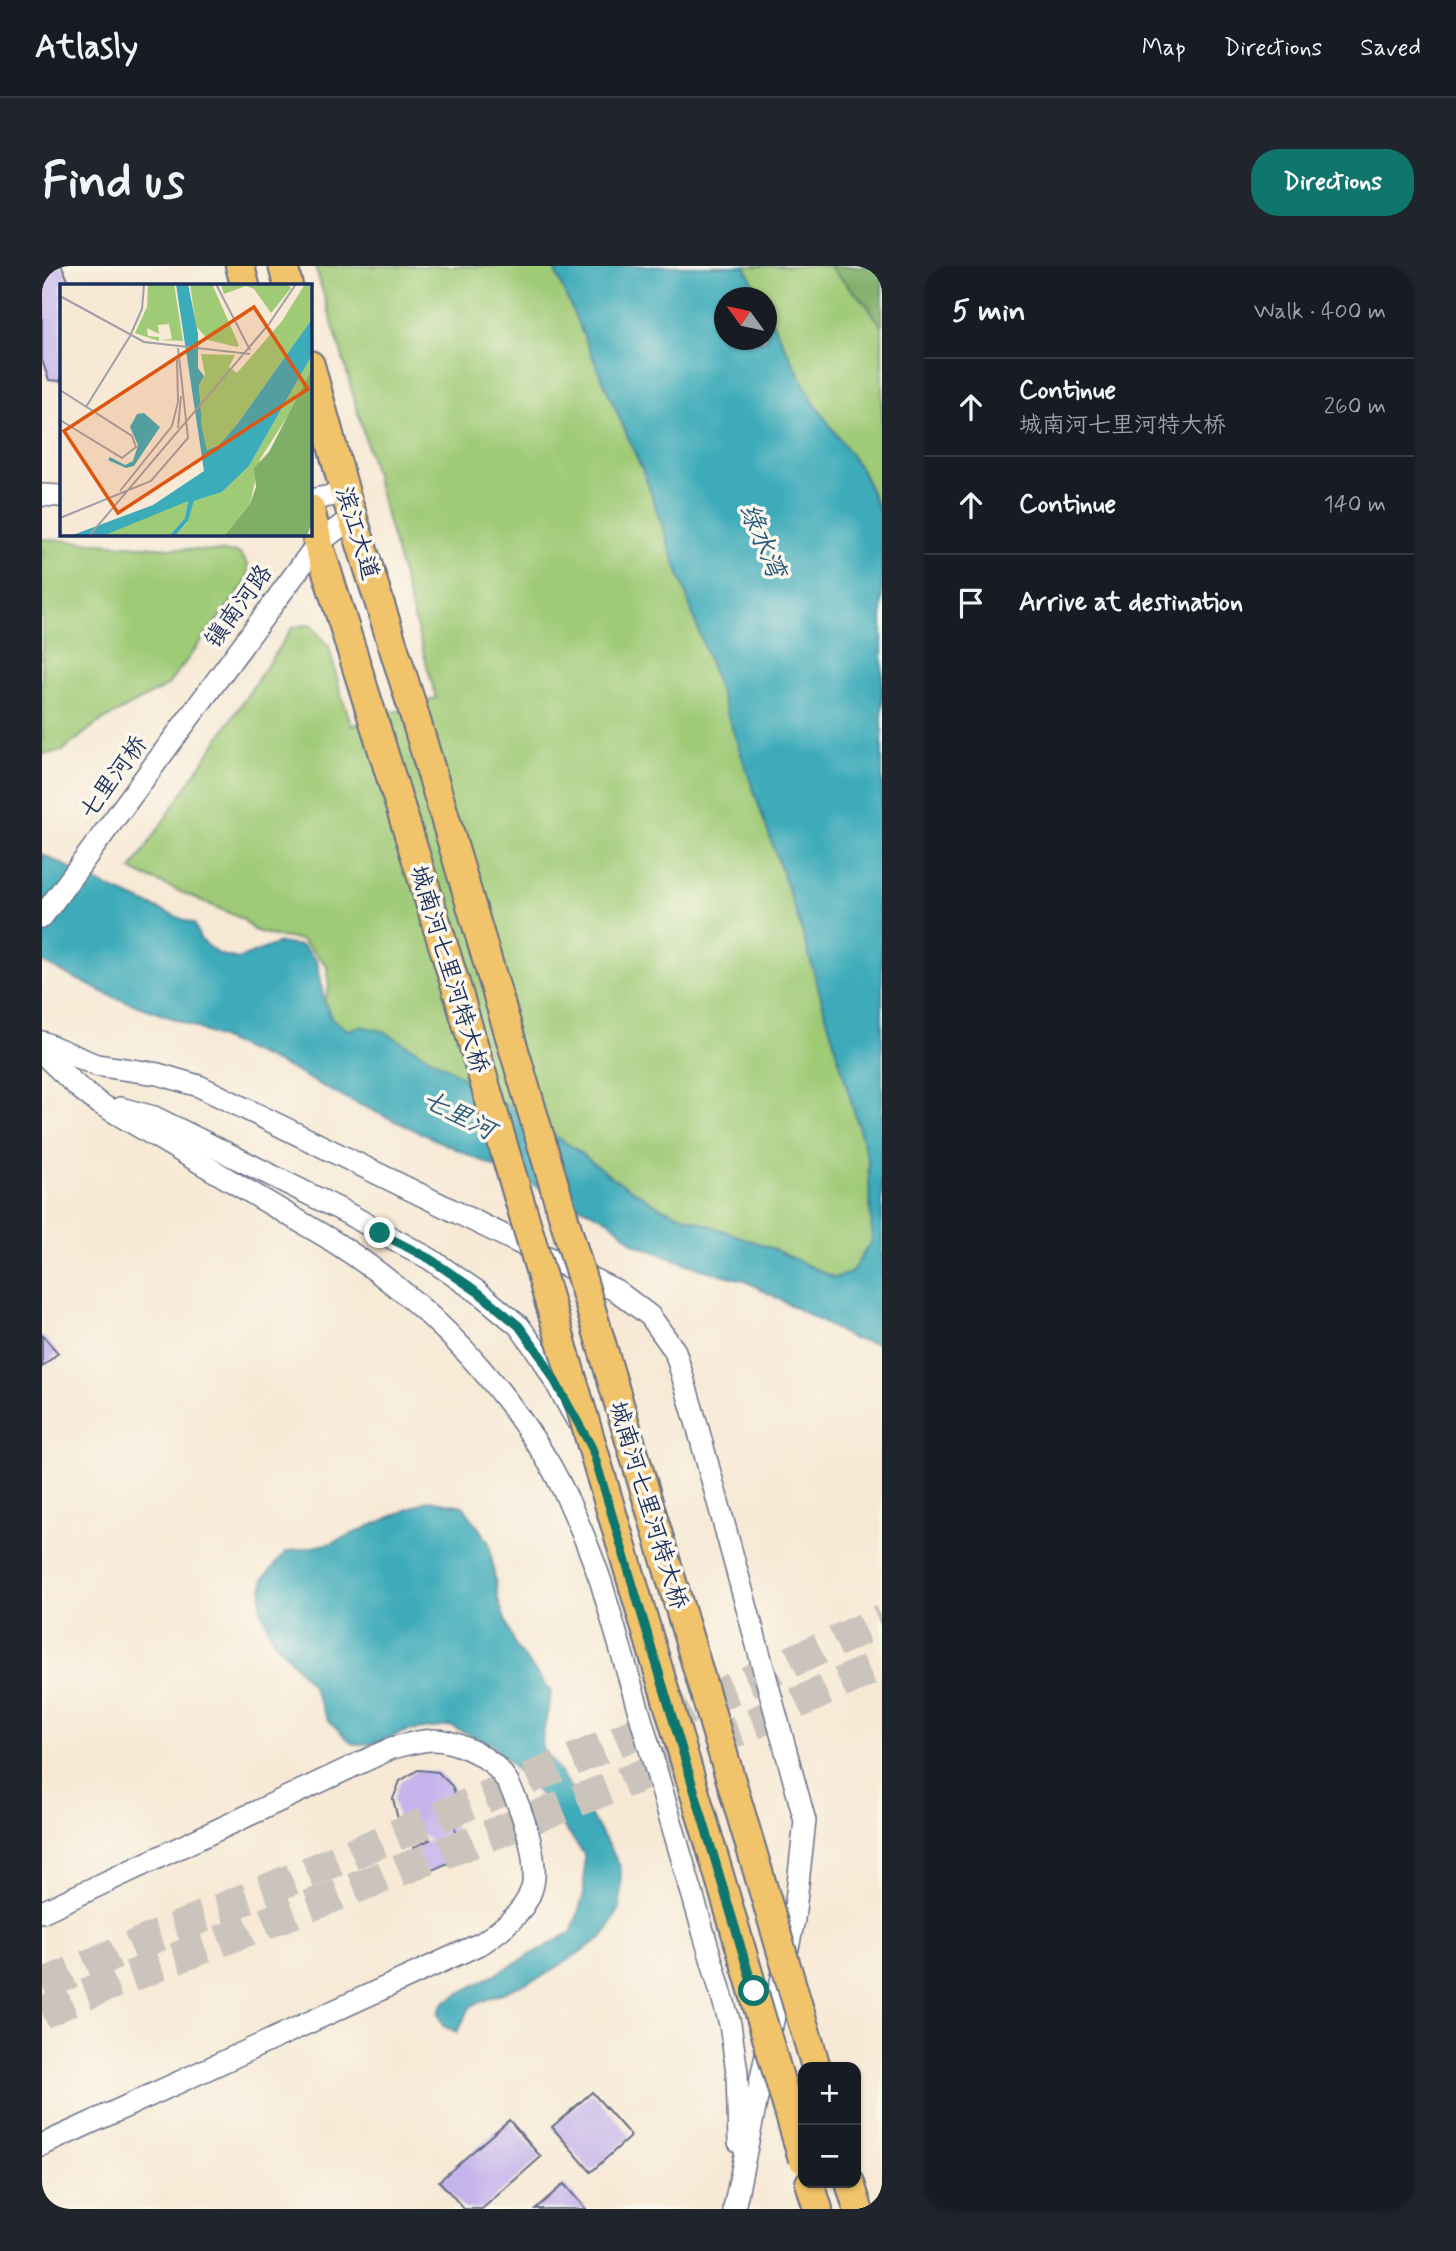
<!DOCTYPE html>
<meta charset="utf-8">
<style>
:root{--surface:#171b24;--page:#20242c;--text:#f1f3f6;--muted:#9ea1a6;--line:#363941;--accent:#0f766e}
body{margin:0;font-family:Mynerve,"LXGW WenKai TC",sans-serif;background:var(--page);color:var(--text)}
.controls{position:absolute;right:21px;bottom:21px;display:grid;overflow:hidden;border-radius:14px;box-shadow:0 2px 5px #0004}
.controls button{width:63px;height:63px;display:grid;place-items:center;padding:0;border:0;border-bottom:2px solid var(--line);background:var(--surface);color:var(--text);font:35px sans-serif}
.compass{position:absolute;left:672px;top:21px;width:63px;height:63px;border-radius:50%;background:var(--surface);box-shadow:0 2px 5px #0004;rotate:303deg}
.stop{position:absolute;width:21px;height:21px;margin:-16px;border:5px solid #0f766e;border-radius:50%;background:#fff}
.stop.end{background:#0f766e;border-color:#fff;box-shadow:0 2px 7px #0008}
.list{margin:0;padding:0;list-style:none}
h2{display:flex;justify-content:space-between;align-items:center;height:91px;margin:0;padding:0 28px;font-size:30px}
h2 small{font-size:23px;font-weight:400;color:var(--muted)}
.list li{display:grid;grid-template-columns:46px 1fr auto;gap:21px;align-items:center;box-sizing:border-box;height:98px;padding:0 28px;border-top:2px solid var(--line)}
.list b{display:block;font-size:26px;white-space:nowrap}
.list p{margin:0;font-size:23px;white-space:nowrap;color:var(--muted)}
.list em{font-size:23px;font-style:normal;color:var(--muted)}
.icon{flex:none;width:38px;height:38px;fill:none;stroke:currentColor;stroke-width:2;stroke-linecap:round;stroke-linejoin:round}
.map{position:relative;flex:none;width:840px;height:1943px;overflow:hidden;border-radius:28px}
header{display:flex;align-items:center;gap:42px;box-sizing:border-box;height:98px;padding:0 35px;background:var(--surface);border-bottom:2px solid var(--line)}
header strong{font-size:33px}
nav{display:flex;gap:38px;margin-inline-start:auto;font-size:24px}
.intro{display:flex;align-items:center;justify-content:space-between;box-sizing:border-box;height:168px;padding:0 42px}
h1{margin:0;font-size:49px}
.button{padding:18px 32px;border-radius:28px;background:var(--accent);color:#fff;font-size:24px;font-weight:700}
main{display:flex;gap:42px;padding:0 42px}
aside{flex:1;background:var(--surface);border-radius:28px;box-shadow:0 2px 5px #0004}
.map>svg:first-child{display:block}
.green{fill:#9fca76;stroke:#5d7c6a;stroke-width:2}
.forest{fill:#7fae67;stroke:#4d6e62;stroke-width:2}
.water{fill:#3cabba;stroke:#2c6d8c;stroke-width:2}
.building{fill:#c5b4eb}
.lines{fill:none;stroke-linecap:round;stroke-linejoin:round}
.highway-tunnel{stroke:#cbc4bd;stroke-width:32;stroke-dasharray:32 16;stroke-linecap:butt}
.minor-casing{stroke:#687088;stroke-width:24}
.major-casing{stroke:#687088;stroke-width:32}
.minor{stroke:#fff;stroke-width:21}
.major{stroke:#f1c36a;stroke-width:28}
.major-bridge-casing{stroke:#687088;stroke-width:32;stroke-linecap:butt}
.major-bridge{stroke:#f1c36a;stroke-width:28}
.route{stroke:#0f766e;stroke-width:9}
.labels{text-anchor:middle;stroke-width:7;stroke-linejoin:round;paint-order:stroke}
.street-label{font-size:24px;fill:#1b2f5e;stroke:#fbf7ec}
.water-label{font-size:26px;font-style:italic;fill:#275a7e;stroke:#fbf7ec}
.inset-road{fill:none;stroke:#9f9fa5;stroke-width:2}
.view{fill:#de5710;fill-opacity:0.15;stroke:#de5710;stroke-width:3.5}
.inset-edge{fill:none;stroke:#1b2f5e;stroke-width:3.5}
</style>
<header>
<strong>Atlasly</strong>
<nav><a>Map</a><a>Directions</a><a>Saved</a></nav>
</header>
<div class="intro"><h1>Find us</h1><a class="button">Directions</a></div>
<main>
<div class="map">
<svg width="840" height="1943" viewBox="0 0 840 1943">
<rect width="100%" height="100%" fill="#fbf7ec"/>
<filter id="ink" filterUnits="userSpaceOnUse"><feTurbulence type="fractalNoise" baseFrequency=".0143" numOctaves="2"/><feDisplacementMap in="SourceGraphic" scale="14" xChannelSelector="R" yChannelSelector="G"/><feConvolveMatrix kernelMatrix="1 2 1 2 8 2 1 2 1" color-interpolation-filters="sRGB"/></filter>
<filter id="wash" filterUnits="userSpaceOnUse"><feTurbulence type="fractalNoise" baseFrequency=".00686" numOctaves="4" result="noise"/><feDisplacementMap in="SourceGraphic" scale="28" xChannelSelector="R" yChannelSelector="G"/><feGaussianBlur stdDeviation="1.57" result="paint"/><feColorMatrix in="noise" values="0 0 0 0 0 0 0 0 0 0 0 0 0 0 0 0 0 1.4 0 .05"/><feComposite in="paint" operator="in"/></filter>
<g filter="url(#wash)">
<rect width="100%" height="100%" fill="#f7e9d5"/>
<g class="green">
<polygon points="273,0 511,0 603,210 758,658 826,894 830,974 809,1007 793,1012 731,983 620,942 568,910 532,882 406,802 341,765 307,765 289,752 282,735 287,722 285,699 259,674 232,670 211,664 201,653 89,604 250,362 268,358 287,381 299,428 310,460 394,432 301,92"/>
<polygon points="703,0 787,0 825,39 840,61 840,252 820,205 772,137 725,46 724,32 718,31"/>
<polygon points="0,273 197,287 206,299 206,314 125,420 54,458 20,485 0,488"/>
</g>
<polygon class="forest" points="787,0 840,0 840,61 825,39"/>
<g class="water">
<polygon points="511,0 703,0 718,31 682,32 682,74 724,74 725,46 772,137 820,205 840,252 840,1078 811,1073 702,1014 659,1003 593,978 567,954 295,828 247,802 141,756 69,730 0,696 0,588 65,621 152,658 158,673 176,688 196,693 237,677 260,680 275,695 282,735 289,752 306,764 318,760 341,765 406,802 532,882 568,910 620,942 731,983 792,1012 809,1007 830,974 826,894 758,658 603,210"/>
<polygon points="387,1234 421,1240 447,1277 457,1337 473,1380 509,1426 499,1480 556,1561 579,1602 578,1642 561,1671 501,1710 429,1740 415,1766 401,1760 396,1747 402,1736 530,1666 542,1628 542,1588 498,1529 450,1478 409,1460 365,1465 330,1478 311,1478 286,1454 269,1418 230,1372 218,1340 222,1312 244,1286 290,1277"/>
</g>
<g id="blocks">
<g class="building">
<polygon points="0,0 20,0 28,19 19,19 19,115 7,114 0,94"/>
<polygon points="0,1069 16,1087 0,1101"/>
<polygon points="376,1504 396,1506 410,1520 414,1530 414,1541 409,1553 425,1589 383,1607 372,1581 388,1574 363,1561 356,1553 351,1533 358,1515"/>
<polygon points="550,1826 589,1870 549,1906 510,1861"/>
<polygon points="467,1854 499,1891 440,1943 422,1943 397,1915"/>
<polygon points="522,1918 544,1943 493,1943"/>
</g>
</g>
</g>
<g filter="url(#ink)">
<use href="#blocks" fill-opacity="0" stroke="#687088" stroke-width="2"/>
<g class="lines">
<g class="highway-tunnel">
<polyline points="0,1719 583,1472 840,1354"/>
<polyline points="0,1747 31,1733 598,1510 840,1398"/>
</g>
<g class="minor-casing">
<g id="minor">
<polyline points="0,229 19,230"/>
<polyline points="268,234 303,227"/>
<polyline points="0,651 276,277 311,251"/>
<polyline points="0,776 54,799 116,808 157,820 575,1025 608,1050 633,1085 655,1159 763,1555 752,1653 692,1943"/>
<path d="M0,787L36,821L55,836L286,972C377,1029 453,1106 508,1199C529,1236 545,1276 559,1316L671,1699L688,1758L695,1806L697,1876"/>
<polyline points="78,842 112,851 299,944 388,993 436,1026 477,1060 500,1092 534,1153"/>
<path d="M0,1646L350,1482C363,1479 379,1474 392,1474C411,1474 442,1488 455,1502C475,1523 494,1583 492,1612C489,1642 462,1662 440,1677L0,1879"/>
</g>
</g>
<g class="major-casing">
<g id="major">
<polyline points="198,0 203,19"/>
<polyline points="241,0 246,19"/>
<polyline points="268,99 303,227 368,434"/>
<polyline points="268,243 276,277 327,440"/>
<polyline points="768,1917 776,1943"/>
<polyline points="808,1917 816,1943"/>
</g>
</g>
<use href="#minor" class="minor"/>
<use href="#major" class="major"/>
<g class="major-bridge-casing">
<g id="major-bridge">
<polyline points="368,434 774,1801"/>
<polyline points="327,440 416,727 761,1893"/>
</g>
</g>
<use href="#major-bridge" class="major-bridge"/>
</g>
</g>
<g class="lines" filter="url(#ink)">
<polyline class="route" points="338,967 388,993 436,1026 477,1060 500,1092 550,1182 712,1725"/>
</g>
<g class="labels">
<g class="street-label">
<text transform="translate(316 267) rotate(73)" y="8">滨江大道</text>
<text transform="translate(196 340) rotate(-54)" y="8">镇南河路</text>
<text transform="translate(71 511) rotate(-54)" y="8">七里河桥</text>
<text transform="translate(408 703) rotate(73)" y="8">城南河七里河特大桥</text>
<text transform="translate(607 1239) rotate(73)" y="8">城南河七里河特大桥</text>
</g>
<g class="water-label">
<text transform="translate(721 274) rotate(67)" y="9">绿水湾</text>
<text transform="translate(417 848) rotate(27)" y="9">七里河</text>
</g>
</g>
<g transform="translate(18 18)">
<rect width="252" height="252" fill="#f7e9d5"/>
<path d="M88,0H114L123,57L101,56L112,55L109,40L98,41L99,50L87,44L88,52L99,53V57L75,49L87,23ZM152,0L179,61L177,63L148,56L136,42L130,0ZM228,0L231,4L211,29L194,5L186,2L164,10L161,1ZM245,0H252V35L178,139L159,161L147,166L142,144L139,99L145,91L141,70L175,71L169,83L177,89L222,37ZM252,71V85L240,113L200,175L190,220L164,252H115L127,239L134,217L162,208L189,182ZM128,216L125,234L109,252H43Z" fill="#9fca76"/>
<path d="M252,85V238L247,252H164L190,220L196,203L194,184L209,168Z" fill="#7fae67"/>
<path d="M116,0H128L138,50V84L144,92L139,101L142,144L147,166L159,161L178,139L252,35V71L189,182L162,208L134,217L128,237L115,252H109L125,234L128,217L43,252H10L93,221L144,187ZM84,129L100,143L74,182L66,184L48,176L50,173L65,181L73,177L78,161L70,143L77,130Z" fill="#3cabba"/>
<path class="inset-road" d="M156,0L190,66M0,12L84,58L190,70M0,106L72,152L76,163L62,174L0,136M26,123L70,52L82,25L84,0M118,144L121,112M60,207L112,142L118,118L117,76M0,234L91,197L128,154L118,64M29,252L209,40L236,0"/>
<path class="view" d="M194,23L248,105L58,229L4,147Z"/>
<rect width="252" height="252" class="inset-edge"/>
</g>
</svg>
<div class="controls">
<button>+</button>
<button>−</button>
</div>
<svg class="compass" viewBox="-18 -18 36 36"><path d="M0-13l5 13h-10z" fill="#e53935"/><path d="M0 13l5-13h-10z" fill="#9ea1a6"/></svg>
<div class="stop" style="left:712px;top:1725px"></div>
<div class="stop end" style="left:338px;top:967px"></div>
</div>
<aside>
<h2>5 min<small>Walk · 400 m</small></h2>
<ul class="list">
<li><svg class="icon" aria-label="ahead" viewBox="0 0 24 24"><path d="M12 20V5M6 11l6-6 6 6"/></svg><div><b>Continue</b><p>城南河七里河特大桥</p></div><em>260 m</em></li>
<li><svg class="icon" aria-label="ahead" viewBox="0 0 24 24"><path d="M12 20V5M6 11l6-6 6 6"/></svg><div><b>Continue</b></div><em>140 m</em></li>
<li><svg class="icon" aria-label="arrive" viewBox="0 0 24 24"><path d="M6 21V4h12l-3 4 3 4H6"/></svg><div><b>Arrive at destination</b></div></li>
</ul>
</aside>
</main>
